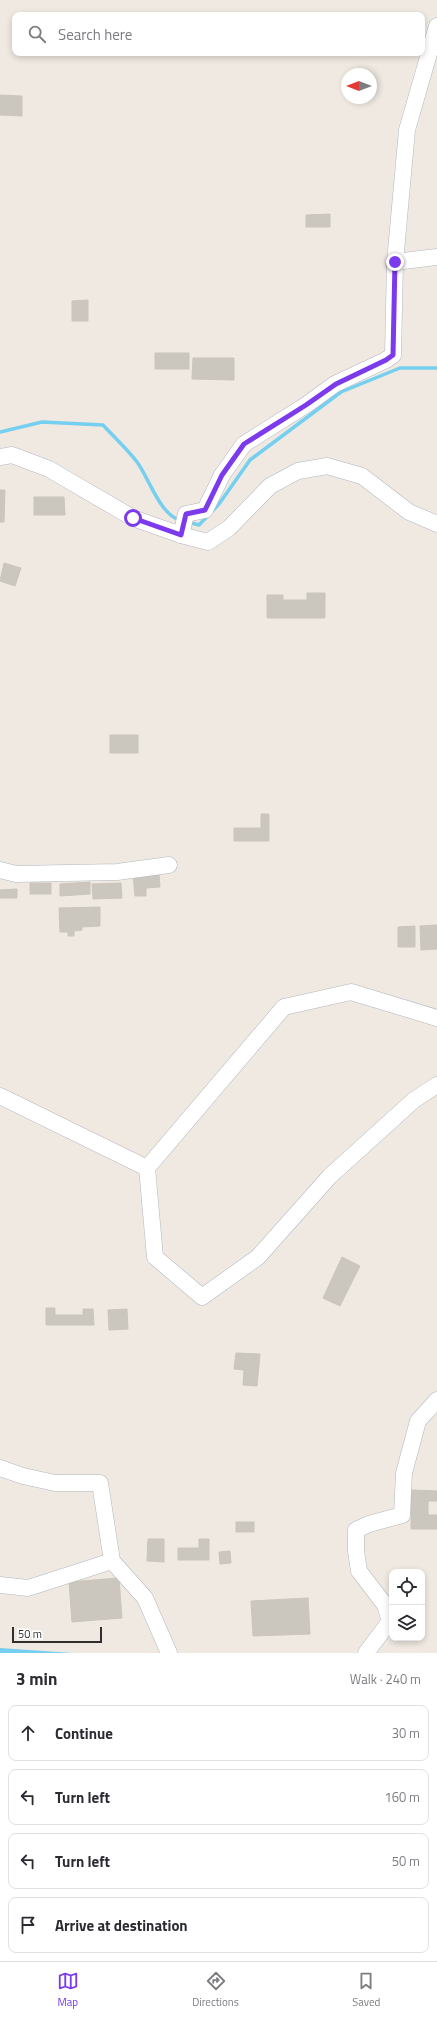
<!DOCTYPE html>
<meta charset="utf-8">
<style>
:root{--surface:#fff;--page:#f7f7f7;--text:#2b2b33;--muted:#7c7c81;--line:#e1e1e2;--accent:#7c3aed}
body{margin:0;font-family:"Titillium Web",sans-serif;background:var(--page);color:var(--text)}
.controls{position:absolute;right:12px;bottom:12px;display:grid;overflow:hidden;border-radius:8px;box-shadow:0 2px 6px #0003}
.controls button{width:36px;height:36px;display:grid;place-items:center;padding:0;border:0;border-bottom:1px solid var(--line);background:var(--surface);color:var(--text);font:20px sans-serif}
.compass{position:absolute;left:341px;top:68px;width:36px;height:36px;border-radius:50%;background:var(--surface);box-shadow:0 2px 6px #0003;rotate:270deg}
.scale{position:absolute;left:12px;bottom:10px;width:90px;box-sizing:border-box;padding-left:4px;border:2px solid #2e2e2e;border-top:0;font-size:11px;line-height:14px;white-space:nowrap;color:#2e2e2e;-webkit-text-stroke:3px #fff;paint-order:stroke}
.stop{position:absolute;width:12px;height:12px;margin:-9px;border:3px solid #7c3aed;border-radius:50%;background:#fff}
.stop.end{background:#7c3aed;border-color:#fff;box-shadow:0 1px 4px #0008}
.list{margin:0;padding:0;list-style:none}
h2{display:flex;justify-content:space-between;align-items:center;height:52px;margin:0;padding:0 16px;font-size:17px}
h2 small{font-size:13px;font-weight:400;color:var(--muted)}
.list li{display:grid;grid-template-columns:26px 1fr auto;gap:12px;align-items:center;box-sizing:border-box;height:56px;margin:0 8px 8px;padding:0 8px;border:1px solid var(--line);border-radius:8px}
.list b{display:block;font-size:15px;white-space:nowrap}
.list em{font-size:13px;font-style:normal;color:var(--muted)}
.icon{flex:none;width:22px;height:22px;fill:none;stroke:currentColor;stroke-width:2;stroke-linecap:round;stroke-linejoin:round}
.map{position:relative;flex:none;width:437px;height:1653px;overflow:hidden}
.search{position:absolute;background:var(--surface);box-shadow:0 2px 6px #0003;left:12px;right:12px;top:12px;height:44px;display:flex;align-items:center;gap:10px;box-sizing:border-box;padding:0 14px;border-radius:8px;color:var(--muted);font-size:15px}
.sheet{height:308px;background:var(--surface)}
nav{display:flex;justify-content:space-around;align-items:center;box-sizing:border-box;height:56px;border-top:1px solid var(--line);background:var(--surface);font-size:11px;color:var(--muted)}
nav a{display:grid;justify-items:center;gap:2px}
nav .on{color:var(--accent)}
.map>svg:first-child{display:block}
.water{fill:#75cff0}
.lines{fill:none;stroke-linecap:round;stroke-linejoin:round}
.stream{stroke:#75cff0;stroke-width:3.5}
.building{fill:#cbc7bf;stroke:#cbc5ba}
.minor-casing{stroke:#b4b7c1;stroke-width:17}
.minor{stroke:#fff;stroke-width:16}
.route{stroke:#7c3aed;stroke-width:5}
</style>
<div class="map">
<svg width="437" height="1653" viewBox="0 0 437 1653">
<rect width="100%" height="100%" fill="#efe9e1"/>
<polygon class="water" points="0,1648 72,1653 73,1653 0,1653"/>
<g class="lines">
<g class="stream">
<path d="M0,432L42,422L103,425C114,437 127,449 137,462C149,478 160,515 180,520"/>
<polyline points="188,522 199,525 219,504 250,460 341,392 400,368 437,368"/>
</g>
</g>
<g class="building">
<polygon points="0,95 22,96 22,116 0,115"/>
<polygon points="330,214 330,227 306,227 306,215"/>
<polygon points="88,300 88,321 72,321 72,301"/>
<rect x="155" y="353" width="34" height="16"/>
<polygon points="193,358 234,358 234,380 192,379"/>
<polygon points="0,490 5,490 4,522 0,522"/>
<polygon points="34,497 64,497 65,515 34,515"/>
<polygon points="4,563 21,568 15,586 0,581"/>
<polygon points="307,593 325,593 325,618 267,618 267,595 283,595 283,600 307,600"/>
<rect x="110" y="735" width="28" height="18"/>
<polygon points="261,814 269,814 269,841 234,841 234,828 261,828"/>
<polygon points="159,874 160,887 146,888 146,896 135,896 133,875"/>
<polygon points="90,882 90,894 60,896 60,884"/>
<rect x="30" y="883" width="21" height="11"/>
<polygon points="121,883 122,898 93,899 92,884"/>
<polygon points="17,889 17,898 0,898 0,890"/>
<polygon points="100,907 100,926 82,927 82,930 74,931 74,936 68,936 68,932 60,932 59,908"/>
<polygon points="437,925 437,949 421,950 420,926"/>
<polygon points="415,926 415,947 398,947 398,927"/>
<polygon points="342,1257 360,1266 340,1306 323,1298"/>
<polygon points="46,1308 55,1308 55,1315 83,1315 83,1309 93,1309 94,1325 46,1325"/>
<polygon points="127,1309 128,1329 109,1330 108,1310"/>
<polygon points="236,1353 260,1354 257,1386 243,1385 244,1370 234,1369"/>
<polygon points="411,1490 437,1491 437,1501 428,1501 428,1515 437,1515 437,1529 411,1529"/>
<rect x="236" y="1522" width="18" height="10"/>
<polygon points="148,1539 164,1539 164,1562 147,1561"/>
<polygon points="199,1539 209,1539 209,1560 178,1560 178,1548 199,1548"/>
<polygon points="230,1551 231,1563 220,1564 219,1552"/>
<polygon points="119,1578 122,1618 72,1622 69,1582"/>
<polygon points="308,1598 310,1634 253,1636 251,1601"/>
</g>
<g class="lines">
<g class="minor-casing">
<g id="minor">
<polyline points="395,262 437,257"/>
<polyline points="0,457 12,455 49,469 133,518 181,535 208,542 229,528 270,486 298,471 327,466 362,476 409,512 437,524"/>
<polyline points="181,535 186,514 205,510 222,475 244,444 306,405 335,384 386,360 393,355 395,262 407,130 437,26"/>
<polyline points="0,870 16,874 117,872 169,865"/>
<polyline points="437,1018 351,992 284,1007 147,1168 155,1257 202,1297 258,1257 330,1176 414,1100 437,1085"/>
<polyline points="0,1096 147,1168"/>
<polyline points="0,1468 23,1476 55,1483 100,1483 112,1561"/>
<polyline points="0,1585 28,1588 112,1561 145,1598 169,1653"/>
<polyline points="366,1653 390,1621 385,1605 359,1571 356,1551 356,1530 369,1524 402,1515 404,1473 418,1421 437,1400"/>
</g>
</g>
<use href="#minor" class="minor"/>
</g>
<g class="lines">
<polyline class="route" points="133,518 181,535 186,514 205,510 222,475 244,444 306,405 336,384 386,360 393,355 395,262"/>
</g>
</svg>
<div class="controls">
<button><svg class="icon" aria-label="locate" viewBox="0 0 24 24"><circle cx="12" cy="12" r="6"/><path d="M12 2v4M12 18v4M2 12h4M18 12h4"/></svg></button>
<button><svg class="icon" aria-label="layers" viewBox="0 0 24 24"><path d="M12 4l9 5-9 5-9-5zM3 14l9 5 9-5"/></svg></button>
</div>
<svg class="compass" viewBox="-18 -18 36 36"><path d="M0-13l5 13h-10z" fill="#e53935"/><path d="M0 13l5-13h-10z" fill="#7c7c81"/></svg>
<div class="scale">50 m</div>
<div class="stop" style="left:133px;top:518px"></div>
<div class="stop end" style="left:395px;top:262px"></div>
<div class="search"><svg class="icon" aria-label="search" viewBox="0 0 24 24"><circle cx="10" cy="10" r="6"/><path d="M15 15l6 6"/></svg>Search here</div>
</div>
<section class="sheet">
<h2>3 min<small>Walk · 240 m</small></h2>
<ul class="list">
<li><svg class="icon" aria-label="ahead" viewBox="0 0 24 24"><path d="M12 20V5M6 11l6-6 6 6"/></svg><div><b>Continue</b></div><em>30 m</em></li>
<li><svg class="icon" aria-label="left" viewBox="0 0 24 24"><path d="M17 20v-9H6M10 6l-5 5 5 5"/></svg><div><b>Turn left</b></div><em>160 m</em></li>
<li><svg class="icon" aria-label="left" viewBox="0 0 24 24"><path d="M17 20v-9H6M10 6l-5 5 5 5"/></svg><div><b>Turn left</b></div><em>50 m</em></li>
<li><svg class="icon" aria-label="arrive" viewBox="0 0 24 24"><path d="M6 21V4h12l-3 4 3 4H6"/></svg><div><b>Arrive at destination</b></div></li>
</ul>
</section>
<nav>
<a class="on"><svg class="icon" aria-label="map" viewBox="0 0 24 24"><path d="M3 6l6-2 6 2 6-2v14l-6 2-6-2-6 2zM9 4v14M15 6v14"/></svg>Map</a>
<a><svg class="icon" aria-label="directions" viewBox="0 0 24 24"><path d="M12 3l9 9-9 9-9-9zM9 14v-3h6M13 9l2 2-2 2"/></svg>Directions</a>
<a><svg class="icon" aria-label="saved" viewBox="0 0 24 24"><path d="M7 4h10v16l-5-4-5 4z"/></svg>Saved</a>
</nav>
